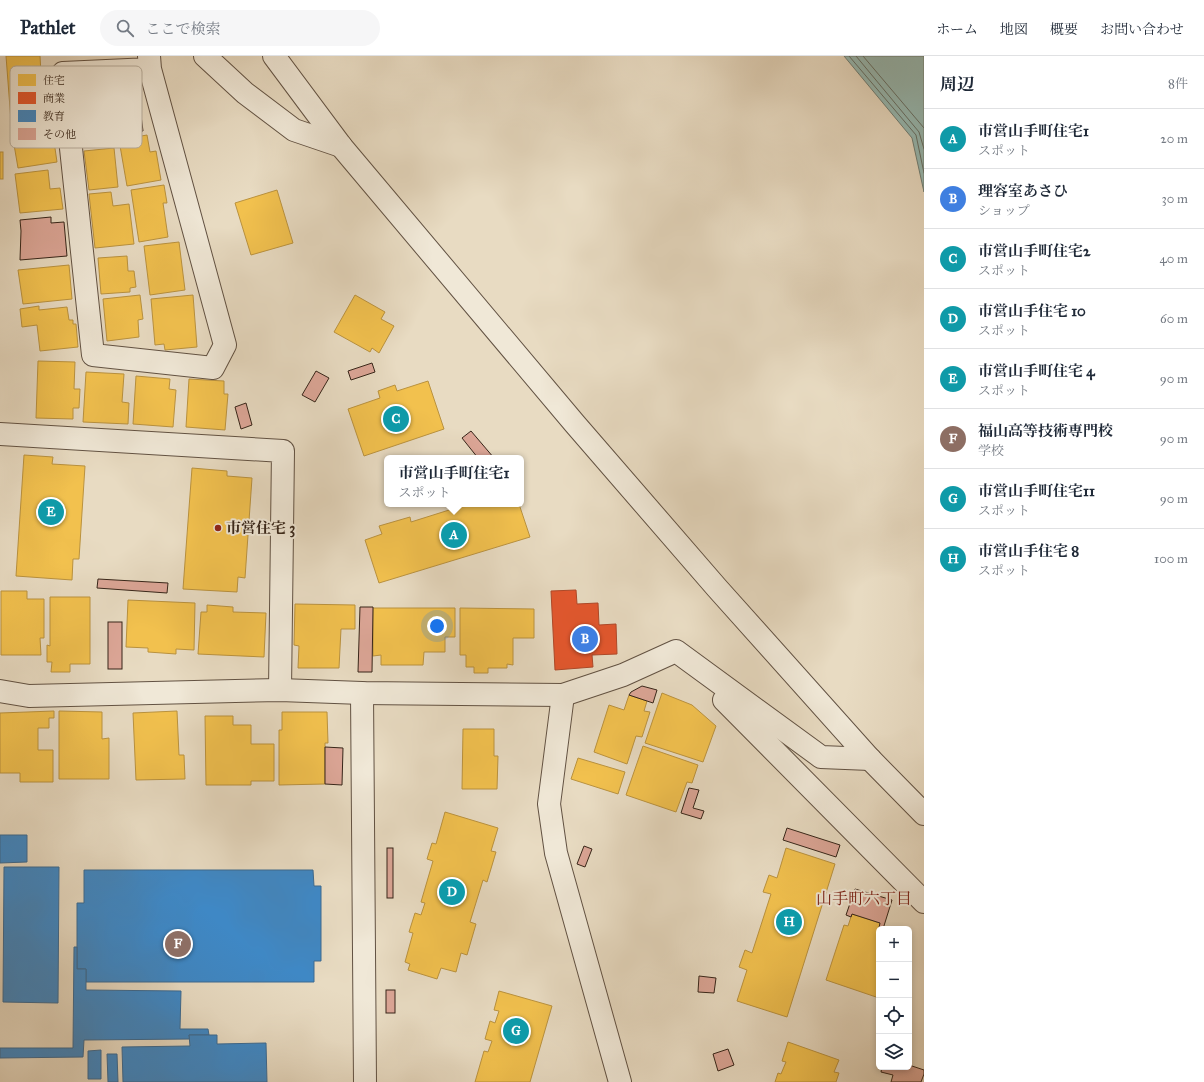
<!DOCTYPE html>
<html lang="ja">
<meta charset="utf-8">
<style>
:root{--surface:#fff;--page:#f6f6f7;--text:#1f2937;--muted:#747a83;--line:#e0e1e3;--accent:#8f2418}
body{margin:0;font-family:"IM FELL Great Primer","Noto Serif JP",serif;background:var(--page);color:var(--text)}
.controls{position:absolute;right:12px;bottom:12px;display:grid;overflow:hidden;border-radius:6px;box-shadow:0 2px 6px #0003}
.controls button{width:36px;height:36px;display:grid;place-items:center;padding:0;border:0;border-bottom:1px solid var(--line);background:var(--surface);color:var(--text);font:20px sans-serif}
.you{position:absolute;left:437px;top:570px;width:14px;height:14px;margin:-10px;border:3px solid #fff;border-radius:50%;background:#1a73e8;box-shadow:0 0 0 6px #1a73e833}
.badge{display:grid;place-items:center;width:26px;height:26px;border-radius:50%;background:var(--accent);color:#fff;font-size:13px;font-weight:700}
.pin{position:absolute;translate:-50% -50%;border:2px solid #fff;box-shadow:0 1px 4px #0006}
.popup{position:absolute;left:384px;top:399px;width:140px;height:52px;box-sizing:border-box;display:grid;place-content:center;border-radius:6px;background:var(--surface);filter:drop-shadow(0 1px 3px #0005);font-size:13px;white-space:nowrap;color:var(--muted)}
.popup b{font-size:15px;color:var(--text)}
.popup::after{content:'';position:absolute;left:50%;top:100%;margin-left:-8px;border:8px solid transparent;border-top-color:var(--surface)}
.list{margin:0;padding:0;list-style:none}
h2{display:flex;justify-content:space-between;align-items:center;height:52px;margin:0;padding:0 16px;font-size:17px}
h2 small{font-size:13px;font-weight:400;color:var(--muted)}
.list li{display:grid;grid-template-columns:26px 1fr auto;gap:12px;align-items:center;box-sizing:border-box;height:60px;padding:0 16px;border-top:1px solid var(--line)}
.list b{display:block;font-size:15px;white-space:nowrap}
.list p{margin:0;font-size:13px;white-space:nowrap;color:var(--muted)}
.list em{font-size:13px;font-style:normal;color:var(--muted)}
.icon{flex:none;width:22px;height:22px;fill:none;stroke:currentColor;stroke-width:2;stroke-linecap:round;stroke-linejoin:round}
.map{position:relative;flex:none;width:924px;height:1026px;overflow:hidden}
header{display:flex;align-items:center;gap:24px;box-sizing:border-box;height:56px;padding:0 20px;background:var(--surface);border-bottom:1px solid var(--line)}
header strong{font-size:19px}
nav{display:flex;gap:22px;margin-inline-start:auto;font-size:14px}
.search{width:280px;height:36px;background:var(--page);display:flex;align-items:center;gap:10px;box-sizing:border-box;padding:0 14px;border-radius:22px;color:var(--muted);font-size:15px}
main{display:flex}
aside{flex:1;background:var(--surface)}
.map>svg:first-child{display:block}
.water{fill:#97bbb5;stroke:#707f77}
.homes{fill:#f2c14e;stroke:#ba923e}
.shops{fill:#e4572e;stroke:#b04828}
.schools{fill:#3f88c5;stroke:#3c6a91}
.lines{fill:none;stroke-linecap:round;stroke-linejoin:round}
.shore{stroke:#667067;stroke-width:1}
.building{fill:#dca697;stroke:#362519}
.minor-casing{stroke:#625243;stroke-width:24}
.tertiary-casing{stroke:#625243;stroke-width:24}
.minor{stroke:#f0e8d7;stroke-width:22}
.tertiary{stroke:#f0e8d7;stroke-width:22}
.poi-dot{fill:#8f2418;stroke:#f0e8d7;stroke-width:1.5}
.labels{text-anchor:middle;stroke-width:4;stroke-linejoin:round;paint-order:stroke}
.poi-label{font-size:15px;font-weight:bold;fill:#362519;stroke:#f0e8d7;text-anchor:start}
.neighbourhood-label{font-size:16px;fill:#7a1f14;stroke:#f0e8d7}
.key{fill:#f0e8d7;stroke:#b8ae9e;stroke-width:1}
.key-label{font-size:11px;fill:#362519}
</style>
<header>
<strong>Pathlet</strong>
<div class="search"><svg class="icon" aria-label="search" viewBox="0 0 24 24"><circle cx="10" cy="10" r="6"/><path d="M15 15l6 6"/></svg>ここで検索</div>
<nav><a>ホーム</a><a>地図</a><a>概要</a><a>お問い合わせ</a></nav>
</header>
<main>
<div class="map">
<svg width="924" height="1026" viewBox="0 0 924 1026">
<rect width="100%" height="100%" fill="#e8dbc2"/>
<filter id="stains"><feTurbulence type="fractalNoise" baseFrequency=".005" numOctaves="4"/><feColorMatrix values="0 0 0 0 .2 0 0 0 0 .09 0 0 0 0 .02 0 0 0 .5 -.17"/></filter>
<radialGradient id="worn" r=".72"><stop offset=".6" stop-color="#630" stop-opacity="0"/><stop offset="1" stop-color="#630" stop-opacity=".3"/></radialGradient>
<polygon class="water" points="844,0 924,0 924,136 912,82"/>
<g class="homes">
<polygon points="6,0 40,0 43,54 35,54 35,63 11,65"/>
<polygon points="51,65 57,106 18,112 11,71"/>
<polygon points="147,79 150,96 156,95 161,124 127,130 119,84"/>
<polygon points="114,92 118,131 89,134 84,95"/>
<rect x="0" y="96" width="3" height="27"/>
<polygon points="48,114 50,133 60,132 63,153 20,157 15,118"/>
<polygon points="164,129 167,147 163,147 168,181 139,186 131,134"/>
<polygon points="277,134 293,187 251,199 235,147"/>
<polygon points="111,136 113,150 129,148 134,188 95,192 89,138"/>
<polygon points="179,186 185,234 150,239 144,190"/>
<polygon points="127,200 128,215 134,215 136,231 130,232 130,236 101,238 98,202"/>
<polygon points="69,209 72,243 23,248 18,214"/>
<polygon points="140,239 143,263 138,264 139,281 107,285 103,243"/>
<polygon points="193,239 197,291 165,294 164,288 155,289 151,243"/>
<polygon points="355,239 385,256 381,263 394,270 379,297 372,292 370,296 334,276"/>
<polygon points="39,250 39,254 67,251 69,264 73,264 73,268 76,268 78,291 40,295 37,269 22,271 20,253"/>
<polygon points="38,305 75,306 74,333 80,333 79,352 73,352 73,363 36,362"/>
<polygon points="86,316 124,318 122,346 129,347 128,368 83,366"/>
<polygon points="136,320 170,323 169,333 176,334 173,371 133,368"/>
<polygon points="189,323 224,325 224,338 228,338 225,374 186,371"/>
<polygon points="428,325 444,373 364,400 348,353 380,342 378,335 395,329 397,335"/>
<polygon points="24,399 53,401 52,408 85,410 79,503 73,503 72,524 16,520"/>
<polygon points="192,412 227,415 227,420 252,422 245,522 238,521 237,536 183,533"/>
<polygon points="465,448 519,448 530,481 379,527 365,484 382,478 379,470 410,461 411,466 465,449"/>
<polygon points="1,535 27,535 27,543 44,543 44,582 40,582 41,599 1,599"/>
<polygon points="50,541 90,541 90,608 70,608 70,616 51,616 52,606 47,606 47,589 50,590"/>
<polygon points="128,544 195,547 194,594 176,593 176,598 148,596 148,592 126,591"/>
<polygon points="295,548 355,549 355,573 341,573 339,612 298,612 299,590 294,589"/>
<polygon points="207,549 233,551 233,556 266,557 264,601 198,598 201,556 207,556"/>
<polygon points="373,552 455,552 455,581 445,581 445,596 424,596 423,609 381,609 381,599 373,600"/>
<polygon points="460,552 534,553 534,582 513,582 513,609 507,608 507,612 488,612 488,617 474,617 474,611 466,611 466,599 460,599"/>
<polygon points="662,637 692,649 716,670 703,706 645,687"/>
<polygon points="629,639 647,645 644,655 650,656 642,681 636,680 627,708 594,696 609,649 624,654"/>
<polygon points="54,655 54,662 49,662 49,672 38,672 38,694 53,694 53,726 20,726 20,717 0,717 0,657"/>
<polygon points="59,655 102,656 102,683 109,682 109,723 59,723"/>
<polygon points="177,655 179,699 184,699 185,723 136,724 133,657"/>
<polygon points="282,656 327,656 328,687 325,687 325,728 279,729 279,674 282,674"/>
<polygon points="205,660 233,660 233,669 251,669 251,688 274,688 274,725 251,725 251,729 206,729"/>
<polygon points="463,673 494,673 494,700 498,700 497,733 462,733"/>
<polygon points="643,690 698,709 692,727 687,726 676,756 626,739"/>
<polygon points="578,702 625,716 618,738 571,723"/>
<polygon points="445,756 498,772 491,795 496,796 487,826 483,824 470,866 476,868 467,899 461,897 456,916 441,912 437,923 408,914 410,908 405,906 413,877 409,876 415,857 421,859 425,847 421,846 433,805 427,803 432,787 436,788"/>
<polygon points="786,792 835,808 787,961 737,945 747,914 739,911 745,894 752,897 771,838 763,836 769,819 777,822"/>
<polygon points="852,858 880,867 879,872 881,873 879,873 879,942 826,924 844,869 848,870"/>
<polygon points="499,935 552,950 530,1026 475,1026 484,995 488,996 492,985 485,983 490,965 495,967 499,955 494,954"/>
<polygon points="788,986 839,1004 834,1016 839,1017 836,1026 775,1026 778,1017 781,1018 786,1006 782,1005"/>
</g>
<polygon class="shops" points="576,534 577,548 598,547 599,569 616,568 617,598 592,599 593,611 555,614 551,535"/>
<g class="schools">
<polygon points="0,779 27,779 27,806 0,807"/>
<polygon points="4,811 59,811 58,947 3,946"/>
<polygon points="84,814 313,814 314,830 321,830 321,905 314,905 314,926 86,926 86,913 77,913 77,847 84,847"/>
<polygon points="74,891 77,891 77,913 86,913 86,934 181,935 180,973 208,973 209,979 189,979 190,983 84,984 83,1001 0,1002 0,992 73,992"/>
<polygon points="189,979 217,979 217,988 266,987 267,1026 123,1026 122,991 190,990"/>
<polygon points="101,994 101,1023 88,1023 88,995"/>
<polygon points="107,998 117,998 118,1026 108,1026"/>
</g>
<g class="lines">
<g class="shore">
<polyline points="849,0 916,79 924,117"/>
<polyline points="856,0 919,76 924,93"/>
<polyline points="863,0 924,72"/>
</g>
</g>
<g class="building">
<polygon points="137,28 143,75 84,82 78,36"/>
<polygon points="51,161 51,167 64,166 67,200 20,204 21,175 20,164"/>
<polygon points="372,307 375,316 351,324 348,315"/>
<polygon points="316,315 329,322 315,346 302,339"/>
<polygon points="246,347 252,369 241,373 235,351"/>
<polygon points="471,375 494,402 478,402 462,382"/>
<polygon points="98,523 168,527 167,537 97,532"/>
<polygon points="360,551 373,551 372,616 358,616"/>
<rect x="108" y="566" width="14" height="47"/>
<polygon points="642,630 657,634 653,647 629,639 631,636"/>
<polygon points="325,691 343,692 342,729 325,728"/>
<polygon points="689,732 699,734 693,752 704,755 701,763 681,757"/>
<polygon points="787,772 840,789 836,801 783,784"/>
<polygon points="584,790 592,793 585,811 577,808"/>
<rect x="387" y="792" width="6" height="50"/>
<polygon points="855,833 892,844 883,873 879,872 880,867 852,858 851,861 846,859"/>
<polygon points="699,920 716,922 714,937 698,936"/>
<rect x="386" y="934" width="9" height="23"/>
<polygon points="728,993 734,1009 718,1015 713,998"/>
<polygon points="909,1009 924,1014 924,1018 921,1026 891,1026 893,1019 881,1016 882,1011 909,1011"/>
</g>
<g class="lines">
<g class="minor-casing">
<g id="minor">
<polyline points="149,0 150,13 225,289 213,312 93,299 63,17 150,13"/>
<polyline points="205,0 245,37 294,74 341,90"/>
<polyline points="0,378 283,395 280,634"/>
<polyline points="0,635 29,640 280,634 362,637 563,639 623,619 676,595 821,701 870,703"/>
<polyline points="362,637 365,1026"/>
<polyline points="563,639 549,748 556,797 620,1026"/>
<polyline points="724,644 924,846"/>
</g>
</g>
<g class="tertiary-casing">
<polyline id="tertiary" points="274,0 341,90 575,368 717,532 870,703 924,758"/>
</g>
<use href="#minor" class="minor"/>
<use href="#tertiary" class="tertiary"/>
</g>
<circle class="poi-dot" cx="218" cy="472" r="4"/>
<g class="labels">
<g class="poi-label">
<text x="226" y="477">市営住宅 3</text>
</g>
<g class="neighbourhood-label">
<text x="864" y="848">山手町六丁目</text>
</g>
</g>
<rect x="10" y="10" width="132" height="82" rx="6" class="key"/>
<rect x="18" y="18" width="18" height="12" fill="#f2c14e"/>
<rect x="18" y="36" width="18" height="12" fill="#e4572e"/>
<rect x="18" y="54" width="18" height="12" fill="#3f88c5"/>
<rect x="18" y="72" width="18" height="12" fill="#dca697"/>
<g class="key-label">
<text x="43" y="28">住宅</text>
<text x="43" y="46">商業</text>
<text x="43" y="64">教育</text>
<text x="43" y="82">その他</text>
</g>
<rect width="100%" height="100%" filter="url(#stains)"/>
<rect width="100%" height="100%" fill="url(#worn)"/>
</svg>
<div class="controls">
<button>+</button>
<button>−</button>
<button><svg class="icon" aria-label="locate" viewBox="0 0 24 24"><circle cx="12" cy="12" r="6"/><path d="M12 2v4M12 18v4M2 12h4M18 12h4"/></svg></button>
<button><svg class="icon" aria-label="layers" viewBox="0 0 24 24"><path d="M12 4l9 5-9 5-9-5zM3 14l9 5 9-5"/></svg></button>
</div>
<div class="you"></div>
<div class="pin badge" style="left:454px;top:479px;background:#0f9aa8">A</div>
<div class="popup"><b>市営山手町住宅1</b>スポット</div>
<div class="pin badge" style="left:585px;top:583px;background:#3f7fe0">B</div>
<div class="pin badge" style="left:396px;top:363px;background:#0f9aa8">C</div>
<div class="pin badge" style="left:452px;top:836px;background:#0f9aa8">D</div>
<div class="pin badge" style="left:51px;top:456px;background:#0f9aa8">E</div>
<div class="pin badge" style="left:178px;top:888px;background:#8d6e63">F</div>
<div class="pin badge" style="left:516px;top:975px;background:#0f9aa8">G</div>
<div class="pin badge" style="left:789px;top:866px;background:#0f9aa8">H</div>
</div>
<aside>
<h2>周辺<small>8件</small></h2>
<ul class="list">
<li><span class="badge" style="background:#0f9aa8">A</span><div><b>市営山手町住宅1</b><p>スポット</p></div><em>20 m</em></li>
<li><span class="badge" style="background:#3f7fe0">B</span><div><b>理容室あさひ</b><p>ショップ</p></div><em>30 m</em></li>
<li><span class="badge" style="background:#0f9aa8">C</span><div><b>市営山手町住宅2</b><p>スポット</p></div><em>40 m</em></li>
<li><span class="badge" style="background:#0f9aa8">D</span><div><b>市営山手住宅 10</b><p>スポット</p></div><em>60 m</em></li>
<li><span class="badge" style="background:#0f9aa8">E</span><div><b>市営山手町住宅 4</b><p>スポット</p></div><em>90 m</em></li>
<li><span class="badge" style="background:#8d6e63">F</span><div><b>福山高等技術専門校</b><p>学校</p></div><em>90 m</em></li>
<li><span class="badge" style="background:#0f9aa8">G</span><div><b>市営山手町住宅11</b><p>スポット</p></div><em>90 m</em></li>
<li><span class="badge" style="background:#0f9aa8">H</span><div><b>市営山手住宅 8</b><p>スポット</p></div><em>100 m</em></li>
</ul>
</aside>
</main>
